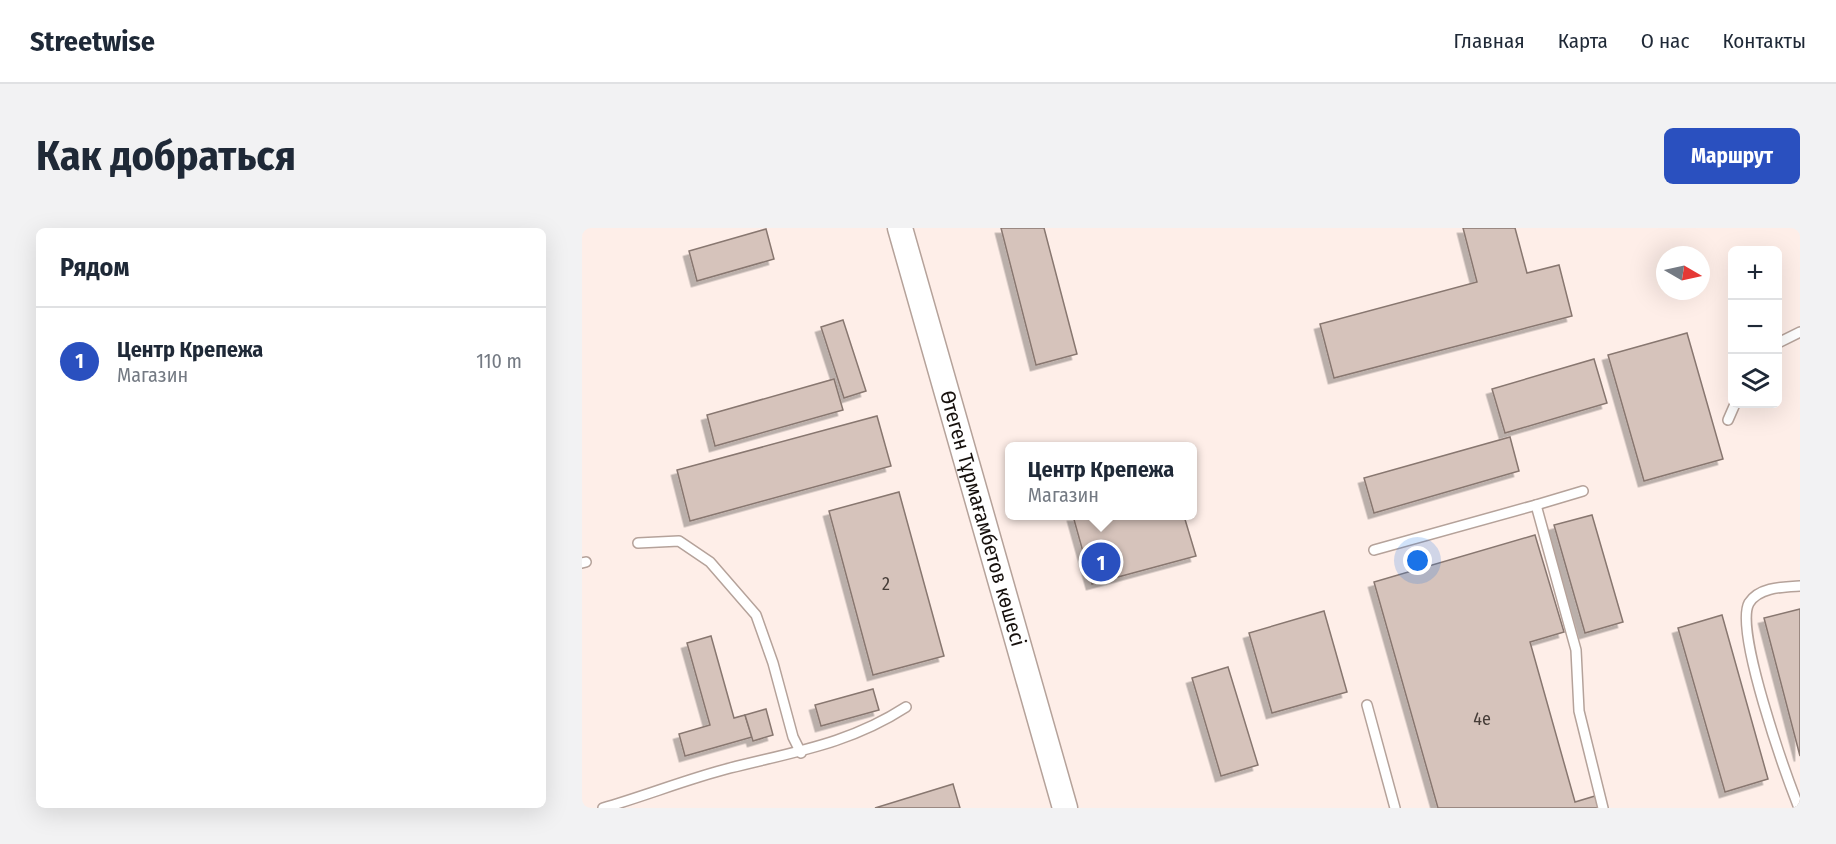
<!DOCTYPE html>
<html lang="ru">
<meta charset="utf-8">
<style>
:root{--surface:#fff;--page:#f2f2f3;--text:#1f2937;--muted:#747a83;--line:#e0e1e3;--accent:#2a50bf}
body{margin:0;font-family:"Fira Sans Condensed",sans-serif;background:var(--page);color:var(--text)}
.controls{position:absolute;right:18px;top:18px;display:grid;overflow:hidden;border-radius:9px;box-shadow:0 6px 24px #0002}
.controls button{width:54px;height:54px;display:grid;place-items:center;padding:0;border:0;border-bottom:2px solid var(--line);background:var(--surface);color:var(--text);font:30px sans-serif}
.compass{position:absolute;left:1074px;top:18px;width:54px;height:54px;border-radius:50%;background:var(--surface);box-shadow:0 6px 24px #0002;rotate:99deg}
.you{position:absolute;left:836px;top:333px;width:21px;height:21px;margin:-15px;border:4px solid #fff;border-radius:50%;background:#1a73e8;box-shadow:0 0 0 9px #1a73e833}
.badge{display:grid;place-items:center;width:39px;height:39px;border-radius:50%;background:var(--accent);color:#fff;font-size:20px;font-weight:700}
.pin{position:absolute;translate:-50% -50%;border:3px solid #fff;box-shadow:0 2px 6px #0006}
.popup{position:absolute;left:423px;top:214px;width:192px;height:78px;box-sizing:border-box;display:grid;place-content:center;border-radius:9px;background:var(--surface);filter:drop-shadow(0 2px 4px #0005);font-size:20px;white-space:nowrap;color:var(--muted)}
.popup b{font-size:22px;color:var(--text)}
.popup::after{content:'';position:absolute;left:50%;top:100%;margin-left:-12px;border:12px solid transparent;border-top-color:var(--surface)}
.list{margin:0;padding:0;list-style:none}
h2{display:flex;justify-content:space-between;align-items:center;height:78px;margin:0;padding:0 24px;font-size:26px}
h2 small{font-size:20px;font-weight:400;color:var(--muted)}
.list li{display:grid;grid-template-columns:39px 1fr auto;gap:18px;align-items:center;box-sizing:border-box;height:108px;padding:0 24px;border-top:2px solid var(--line)}
.list b{display:block;font-size:22px;white-space:nowrap}
.list p{margin:0;font-size:20px;white-space:nowrap;color:var(--muted)}
.list em{font-size:20px;font-style:normal;color:var(--muted)}
.icon{flex:none;width:33px;height:33px;fill:none;stroke:currentColor;stroke-width:2;stroke-linecap:round;stroke-linejoin:round}
.map{position:relative;flex:none;width:1218px;height:580px;overflow:hidden;border-radius:9px}
header{display:flex;align-items:center;gap:36px;box-sizing:border-box;height:84px;padding:0 30px;background:var(--surface);border-bottom:2px solid var(--line)}
header strong{font-size:28px}
nav{display:flex;gap:33px;margin-inline-start:auto;font-size:21px}
.intro{display:flex;align-items:center;justify-content:space-between;box-sizing:border-box;height:144px;padding:0 36px}
h1{margin:0;font-size:42px}
.button{padding:15px 27px;border-radius:9px;background:var(--accent);color:#fff;font-size:21px;font-weight:700}
main{display:flex;gap:36px;padding:0 36px}
aside{flex:1;background:var(--surface);border-radius:9px;box-shadow:0 6px 24px #0002}
.map>svg:first-child{display:block}
.building{fill:#d6c3bb;stroke:#887770;stroke-width:1.5;filter:url(#shadow)}
.lines{fill:none;stroke-linecap:round;stroke-linejoin:round}
.service-casing{stroke:#b5a29a;stroke-width:12}
.tertiary-casing{stroke:#b5a29a;stroke-width:27}
.service{stroke:#fff;stroke-width:9}
.tertiary{stroke:#fff;stroke-width:24}
.labels{text-anchor:middle;stroke-width:4.5;stroke-linejoin:round;paint-order:stroke}
.number-label{font-size:18px;fill:#463d38}
.street-label{font-size:21px;fill:#16100d;stroke:#fff}
</style>
<header>
<strong>Streetwise</strong>
<nav><a>Главная</a><a>Карта</a><a>О нас</a><a>Контакты</a></nav>
</header>
<div class="intro"><h1>Как добраться</h1><a class="button">Маршрут</a></div>
<main>
<aside>
<h2>Рядом<small></small></h2>
<ul class="list">
<li><span class="badge">1</span><div><b>Центр Крепежа</b><p>Магазин</p></div><em>110 m</em></li>
</ul>
</aside>
<div class="map">
<svg width="1218" height="580" viewBox="0 0 1218 580">
<defs>
<filter id="shadow"><feDropShadow dx="-5.5" dy="5.5" stdDeviation="0" flood-color="#0004"/></filter>
</defs>
<rect width="100%" height="100%" fill="#feeee8"/>
<g class="building">
<polygon points="419,0 462,0 495,126 454,137"/>
<polygon points="881,0 933,0 945,45 977,37 990,88 752,150 738,96 895,54"/>
<polygon points="184,1 192,31 115,53 107,23"/>
<polygon points="261,92 284,163 262,170 239,99"/>
<polygon points="1105,105 1141,231 1062,253 1026,127"/>
<polygon points="1012,131 1025,175 923,205 910,161"/>
<polygon points="252,151 261,182 133,218 125,187"/>
<polygon points="295,188 309,238 108,293 95,242"/>
<polygon points="928,209 937,243 792,285 782,250"/>
<polygon points="317,264 362,428 291,447 247,283"/>
<polygon points="1010,287 1041,394 1003,405 972,297"/>
<polygon points="491,288 602,288 614,328 510,356"/>
<polygon points="953,307 982,404 948,414 993,574 1013,568 1017,580 856,580 792,354"/>
<polygon points="1218,381 1218,528 1182,390"/>
<polygon points="742,383 765,464 690,485 667,405"/>
<polygon points="1140,387 1186,551 1143,564 1096,400"/>
<polygon points="129,408 152,490 163,487 170,509 103,528 97,506 128,497 105,415"/>
<polygon points="646,439 676,537 639,548 610,450"/>
<polygon points="291,461 297,482 239,498 233,477"/>
<polygon points="184,481 191,507 171,513 163,487"/>
<polygon points="371,556 378,580 293,580"/>
</g>
<g class="lines">
<g class="service-casing">
<g id="service">
<polyline points="1196,115 1218,104"/>
<polyline points="1146,192 1153,176"/>
<polyline points="954,277 1001,263"/>
<polyline points="56,315 97,313 128,334 174,387 191,435 211,509 219,525"/>
<polyline points="792,322 954,277 994,422 997,483 1021,580"/>
<polyline points="0,335 4,334"/>
<polyline points="785,477 813,580"/>
<path d="M21,580C63,568 105,551 148,540C211,524 267,516 324,479"/>
<path d="M1217,580C1204,547 1152,402 1167,375C1177,359 1201,359 1218,358"/>
</g>
</g>
<g class="tertiary-casing">
<g id="tertiary">
<path id="s1" d="M318,0L483,580"/>
</g>
</g>
<use href="#service" class="service"/>
<use href="#tertiary" class="tertiary"/>
</g>
<g class="labels">
<g class="number-label">
<text x="304" y="362">2</text>
<text x="900" y="497">4е</text>
</g>
<g class="street-label">
<text dy="7" stroke="none"><textPath href="#s1" startOffset="302">Өтеген Тұрмағамбетов көшесі</textPath></text>
</g>
</g>
</svg>
<div class="controls">
<button>+</button>
<button>−</button>
<button><svg class="icon" aria-label="layers" viewBox="0 0 24 24"><path d="M12 4l9 5-9 5-9-5zM3 14l9 5 9-5"/></svg></button>
</div>
<svg class="compass" viewBox="-18 -18 36 36"><path d="M0-13l5 13h-10z" fill="#e53935"/><path d="M0 13l5-13h-10z" fill="#747a83"/></svg>
<div class="you"></div>
<div class="pin badge" style="left:519px;top:334px">1</div>
<div class="popup"><b>Центр Крепежа</b>Магазин</div>
</div>
</main>
